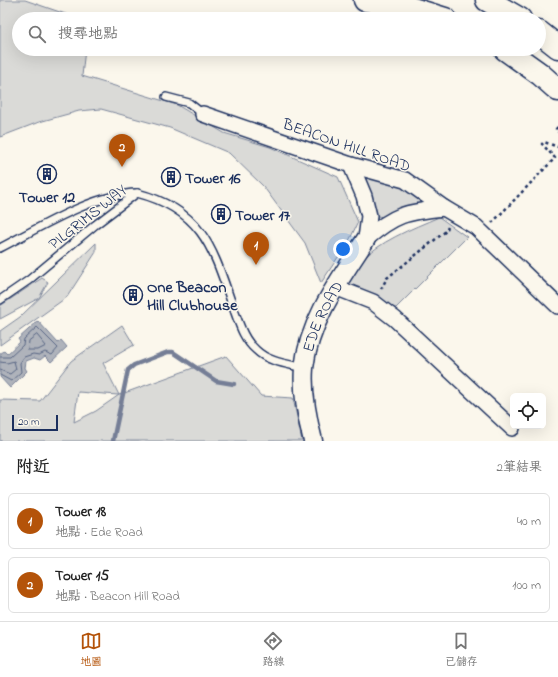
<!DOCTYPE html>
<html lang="zh-TW">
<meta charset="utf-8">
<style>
:root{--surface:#fff;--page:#f6f6f6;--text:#222;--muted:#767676;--line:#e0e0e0;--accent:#b45309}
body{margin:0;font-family:"Indie Flower","LXGW WenKai TC",sans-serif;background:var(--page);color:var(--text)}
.controls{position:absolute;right:12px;bottom:12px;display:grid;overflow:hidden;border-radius:6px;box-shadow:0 4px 16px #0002}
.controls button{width:36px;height:36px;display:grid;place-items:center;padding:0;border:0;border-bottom:1px solid var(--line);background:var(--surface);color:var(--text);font:20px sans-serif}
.scale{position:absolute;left:12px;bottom:10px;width:46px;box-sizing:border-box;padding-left:4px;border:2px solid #1b2f5e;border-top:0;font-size:11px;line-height:14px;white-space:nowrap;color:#1b2f5e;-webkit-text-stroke:3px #fbf7ec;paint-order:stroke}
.you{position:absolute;left:343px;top:249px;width:14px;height:14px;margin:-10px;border:3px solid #fff;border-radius:50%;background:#1a73e8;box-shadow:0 0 0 6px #1a73e833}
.badge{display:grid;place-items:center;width:26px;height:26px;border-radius:50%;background:var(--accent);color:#fff;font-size:13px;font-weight:700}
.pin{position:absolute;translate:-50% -33px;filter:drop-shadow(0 1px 2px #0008)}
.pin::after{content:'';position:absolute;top:21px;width:14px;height:12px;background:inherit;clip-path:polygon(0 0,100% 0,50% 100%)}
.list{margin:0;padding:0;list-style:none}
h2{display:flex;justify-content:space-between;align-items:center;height:52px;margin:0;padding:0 16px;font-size:17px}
h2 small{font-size:13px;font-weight:400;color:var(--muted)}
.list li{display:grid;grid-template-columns:26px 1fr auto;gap:12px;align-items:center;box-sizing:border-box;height:56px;margin:0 8px 8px;padding:0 8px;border:1px solid var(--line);border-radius:6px}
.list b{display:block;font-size:15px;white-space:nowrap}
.list p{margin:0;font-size:13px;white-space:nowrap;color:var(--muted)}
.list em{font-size:13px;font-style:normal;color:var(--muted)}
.icon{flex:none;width:22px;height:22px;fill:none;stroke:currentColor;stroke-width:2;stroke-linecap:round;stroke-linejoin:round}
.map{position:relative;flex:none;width:558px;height:441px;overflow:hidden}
.search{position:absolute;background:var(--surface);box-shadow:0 4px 16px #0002;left:12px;right:12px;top:12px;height:44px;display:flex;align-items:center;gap:10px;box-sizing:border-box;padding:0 14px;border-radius:22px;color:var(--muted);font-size:15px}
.sheet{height:180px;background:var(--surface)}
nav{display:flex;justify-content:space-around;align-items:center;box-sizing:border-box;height:56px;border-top:1px solid var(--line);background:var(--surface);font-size:11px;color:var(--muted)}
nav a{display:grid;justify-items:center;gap:2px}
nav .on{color:var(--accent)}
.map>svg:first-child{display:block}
.green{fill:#dadad7;stroke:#7a849a;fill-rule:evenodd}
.water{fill:#afb3bb;stroke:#747e96}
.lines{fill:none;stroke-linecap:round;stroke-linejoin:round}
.shore{stroke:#566483;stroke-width:1}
.stream{stroke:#747e96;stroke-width:4.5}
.service-casing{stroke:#1b2f5e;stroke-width:10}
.minor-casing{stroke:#1b2f5e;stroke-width:18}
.tertiary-casing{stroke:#1b2f5e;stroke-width:21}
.trunk-casing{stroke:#1b2f5e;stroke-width:25}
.path{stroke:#1b2f5e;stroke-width:2.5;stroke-dasharray:3 3;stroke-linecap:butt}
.service{stroke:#fbf7ec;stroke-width:7}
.minor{stroke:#fbf7ec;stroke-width:15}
.tertiary{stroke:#fbf7ec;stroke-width:18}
.trunk{stroke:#fbf7ec;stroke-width:22}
.labels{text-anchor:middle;stroke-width:3;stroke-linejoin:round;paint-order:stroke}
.street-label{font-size:16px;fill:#1b2f5e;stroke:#fbf7ec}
.poi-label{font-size:16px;font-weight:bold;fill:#1b2f5e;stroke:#fbf7ec;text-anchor:start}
</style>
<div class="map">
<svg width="558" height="441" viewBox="0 0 558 441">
<rect width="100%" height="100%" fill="#fbf7ec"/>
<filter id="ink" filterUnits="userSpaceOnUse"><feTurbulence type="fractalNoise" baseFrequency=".025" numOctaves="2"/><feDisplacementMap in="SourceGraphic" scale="8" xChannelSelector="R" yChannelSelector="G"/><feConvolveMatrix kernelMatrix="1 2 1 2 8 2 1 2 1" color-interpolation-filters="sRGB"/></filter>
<g filter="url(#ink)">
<g class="green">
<polygon points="0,0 25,0 80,19 19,19 19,49 85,49 82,76 177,105 224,133 270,147 338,177 358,222 350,239 321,283 305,243 263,186 229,153 170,128 101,109 79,111 39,122 0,137"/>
<polygon points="363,176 407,188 425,202 423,205 384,217 377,216 373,212"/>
<path d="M439,217L467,237L396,308L388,307L343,284C348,278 352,270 358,264C379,241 411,229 439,217Z"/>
<polygon points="96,243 96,252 67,297 0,345 0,331 20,317"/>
<polygon points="42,278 48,282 39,298 0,319 0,306"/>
<path d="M122,325L134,345L103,363L119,395L226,356L261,396L293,398L302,441H0V400L40,401L71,361ZM78,392L118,395H119L96,411L74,422Z"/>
</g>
<polygon class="water" points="38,321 58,343 61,340 67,347 51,362 45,356 40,360 34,358 26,361 25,368 27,371 10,388 0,377 0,354 4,351 7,354 20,342 18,339"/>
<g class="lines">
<g class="shore">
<polygon points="37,335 46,346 38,350 28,350 29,341"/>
<polyline points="0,357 10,357 23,345 24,339 37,327 58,348 52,355 45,352 39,355 33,354 24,357 20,363 21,372 11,381 0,375"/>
<polyline points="0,362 7,363 14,361 16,369 10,374 0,370"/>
</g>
<polyline class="stream" points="113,441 128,370 134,365 168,352 173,352 216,381 234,384"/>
<g class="service-casing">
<g id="service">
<polyline points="166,97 189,103 203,114"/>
<path d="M0,248C39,228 93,194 137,193"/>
<path d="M0,300L29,280L95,225L137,193C203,210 213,249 233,307C239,323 243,339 256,350C268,362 288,364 304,368"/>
</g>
</g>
<g class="minor-casing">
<g id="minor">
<polyline points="203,114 351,165 405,180 444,208 476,227 558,306"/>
<polyline points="351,165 364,196 369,216 366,239"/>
<path d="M366,239C395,214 406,212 444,208"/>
<polyline points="335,287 373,302 395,319 512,428"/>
</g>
</g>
<g class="tertiary-casing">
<g id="tertiary">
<path id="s1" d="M313,441C307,418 302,392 304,368C309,320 341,278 366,239"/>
</g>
</g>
<g class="trunk-casing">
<g id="trunk">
<polyline points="365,0 406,7 445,19"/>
<polyline points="487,0 520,19"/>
<polyline points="539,32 558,47"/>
<polyline points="505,49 540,74 558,90"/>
</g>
</g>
<g class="path">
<polyline points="558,127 556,129 558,132"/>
<polyline points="492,223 555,158 542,144 544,142 558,147"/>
<polyline points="381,289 387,278 446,231 448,227"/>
</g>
<use href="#service" class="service"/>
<use href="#minor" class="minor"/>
<use href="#tertiary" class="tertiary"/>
<use href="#trunk" class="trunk"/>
</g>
</g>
<defs>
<g id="building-ring" transform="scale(1)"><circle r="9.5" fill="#fbf7ec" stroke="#1b2f5e" stroke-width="1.5"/><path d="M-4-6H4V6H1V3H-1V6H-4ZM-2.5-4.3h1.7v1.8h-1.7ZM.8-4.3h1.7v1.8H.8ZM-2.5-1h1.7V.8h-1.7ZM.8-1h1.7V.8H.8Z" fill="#1b2f5e"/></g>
</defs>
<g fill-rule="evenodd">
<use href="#building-ring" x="47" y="174"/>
<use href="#building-ring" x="171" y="177"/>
<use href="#building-ring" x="221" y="214"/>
<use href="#building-ring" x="133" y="295"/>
</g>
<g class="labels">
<g class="street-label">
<text transform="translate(347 144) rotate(19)" y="6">BEACON HILL ROAD</text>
<text transform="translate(87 216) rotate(-38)" y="6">PILGRIMS WAY</text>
<text dy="6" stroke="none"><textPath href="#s1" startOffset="129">EDE ROAD</textPath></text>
</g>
<g class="poi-label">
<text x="185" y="183">Tower 16</text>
<text x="47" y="202" text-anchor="middle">Tower 12</text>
<text x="235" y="220">Tower 17</text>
<text x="147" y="292">One Beacon<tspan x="147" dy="18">Hill Clubhouse</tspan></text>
</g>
</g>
</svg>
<div class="controls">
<button><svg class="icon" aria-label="locate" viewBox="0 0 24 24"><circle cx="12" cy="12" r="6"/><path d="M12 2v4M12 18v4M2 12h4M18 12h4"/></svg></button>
</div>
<div class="scale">20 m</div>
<div class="you"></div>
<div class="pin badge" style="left:256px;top:265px">1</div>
<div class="pin badge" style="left:122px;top:167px">2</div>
<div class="search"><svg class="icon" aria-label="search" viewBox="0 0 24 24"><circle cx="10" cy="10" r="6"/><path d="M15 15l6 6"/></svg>搜尋地點</div>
</div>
<section class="sheet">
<h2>附近<small>2筆結果</small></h2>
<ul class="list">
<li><span class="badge">1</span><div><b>Tower 18</b><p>地點 · Ede Road</p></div><em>40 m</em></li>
<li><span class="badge">2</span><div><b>Tower 15</b><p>地點 · Beacon Hill Road</p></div><em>100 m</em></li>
</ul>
</section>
<nav>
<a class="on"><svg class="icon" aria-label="map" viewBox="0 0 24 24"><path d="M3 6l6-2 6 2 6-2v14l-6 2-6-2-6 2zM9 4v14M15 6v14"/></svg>地圖</a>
<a><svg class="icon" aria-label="directions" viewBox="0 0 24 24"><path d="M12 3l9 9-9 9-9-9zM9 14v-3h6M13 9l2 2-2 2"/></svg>路線</a>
<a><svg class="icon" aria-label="saved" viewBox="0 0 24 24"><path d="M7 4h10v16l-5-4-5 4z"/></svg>已儲存</a>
</nav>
